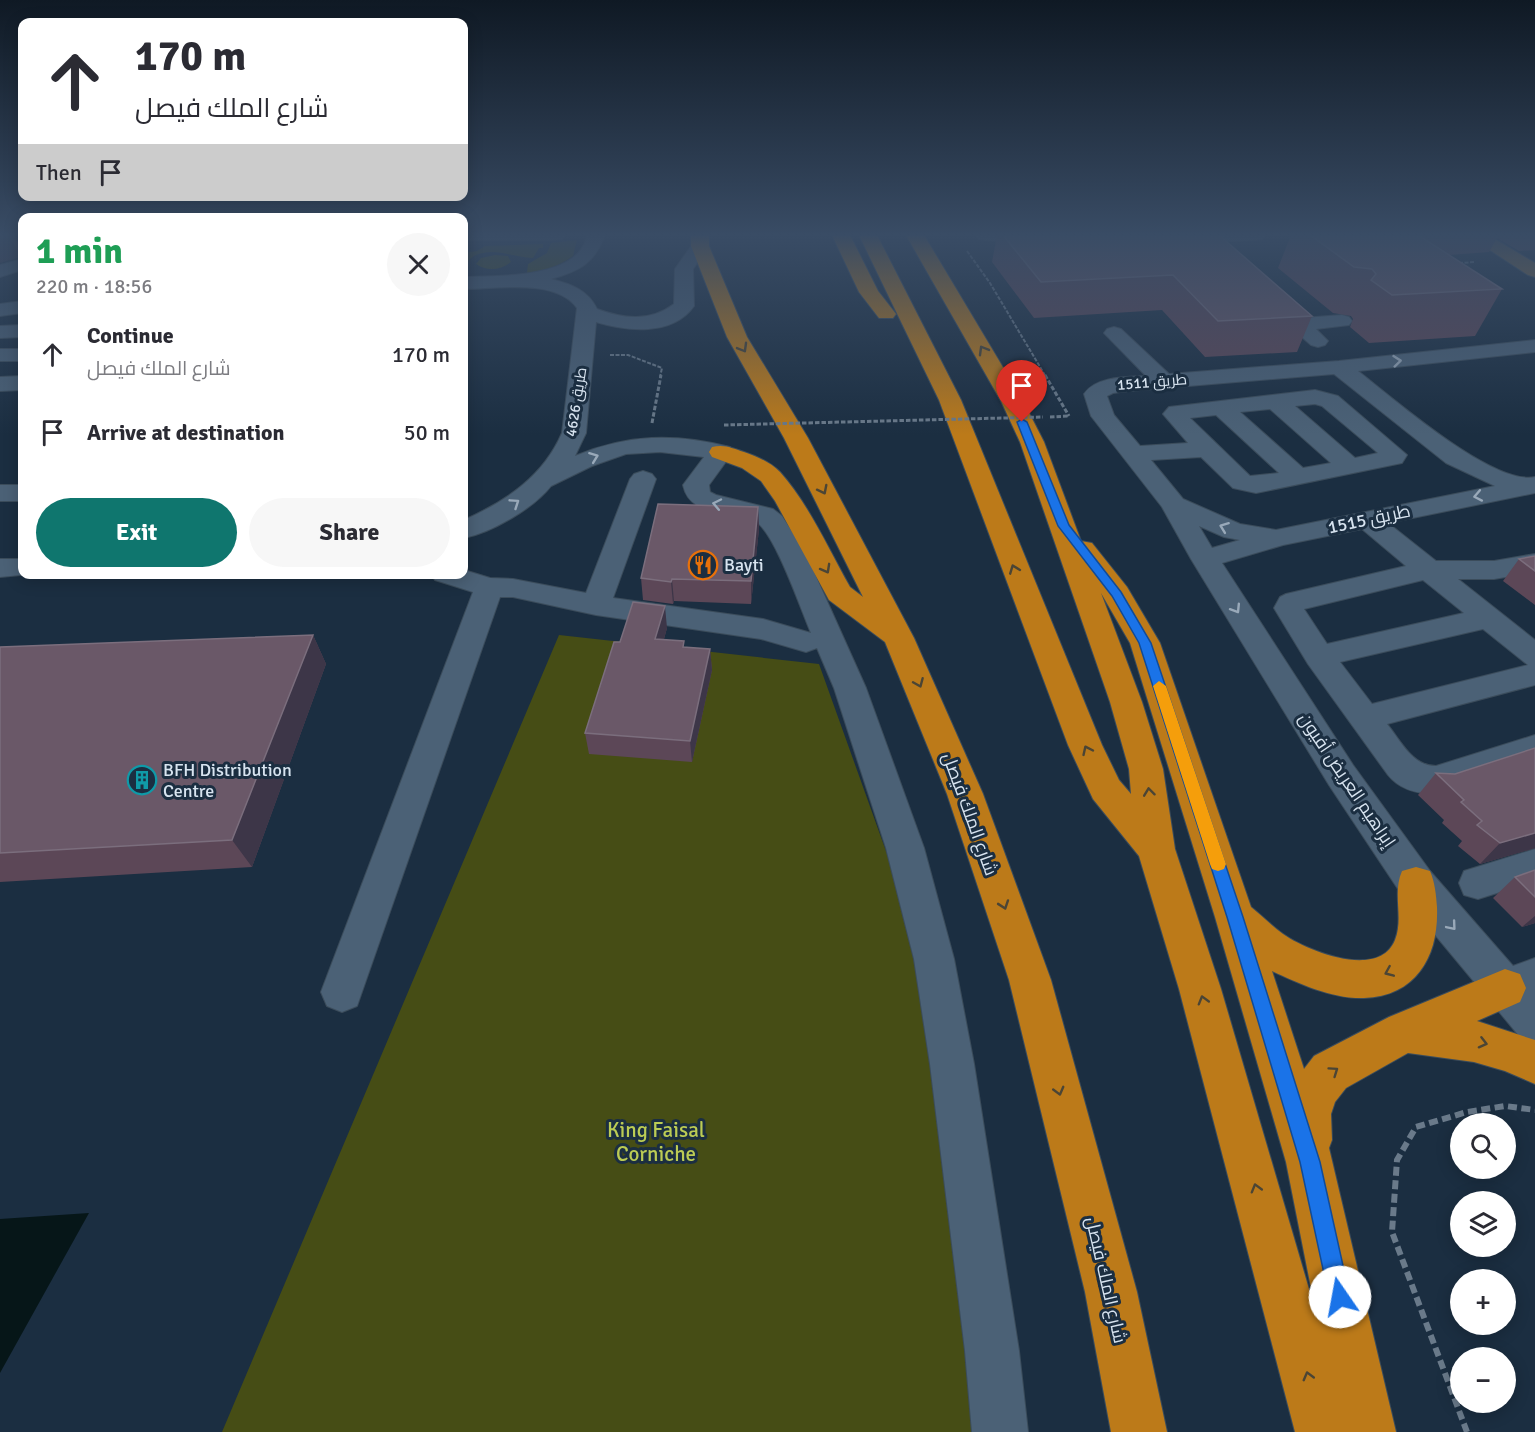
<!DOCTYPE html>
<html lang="en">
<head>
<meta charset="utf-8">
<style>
  :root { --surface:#fff; --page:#f7f7f7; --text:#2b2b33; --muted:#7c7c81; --accent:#0f766e }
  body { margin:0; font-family:Signika,Cairo,sans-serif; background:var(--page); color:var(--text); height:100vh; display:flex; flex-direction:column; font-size:22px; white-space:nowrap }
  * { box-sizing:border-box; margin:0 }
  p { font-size:20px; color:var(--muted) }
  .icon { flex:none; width:33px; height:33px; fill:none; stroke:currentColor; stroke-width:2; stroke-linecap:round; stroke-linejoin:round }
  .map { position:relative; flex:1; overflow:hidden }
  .details { position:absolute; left:18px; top:213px; width:450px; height:366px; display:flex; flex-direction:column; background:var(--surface); border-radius:12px; box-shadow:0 3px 15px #0003 }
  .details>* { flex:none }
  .top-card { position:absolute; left:18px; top:18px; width:450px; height:183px; border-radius:12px; box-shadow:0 3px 15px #0003; background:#fff; color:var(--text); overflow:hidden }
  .tools { position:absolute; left:1450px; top:1113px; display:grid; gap:12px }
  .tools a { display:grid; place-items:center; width:66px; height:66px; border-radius:50%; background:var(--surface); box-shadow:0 3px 15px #0003; font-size:30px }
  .pin { position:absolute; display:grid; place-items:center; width:51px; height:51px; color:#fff; margin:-62px -26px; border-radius:50% 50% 50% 0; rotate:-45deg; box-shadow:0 0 6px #0007 }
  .pin .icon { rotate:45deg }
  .me { position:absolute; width:66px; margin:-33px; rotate:348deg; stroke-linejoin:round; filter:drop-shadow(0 0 4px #0008) }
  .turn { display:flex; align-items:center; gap:21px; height:126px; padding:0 18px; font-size:27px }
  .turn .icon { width:78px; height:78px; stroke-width:2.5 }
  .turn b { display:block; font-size:42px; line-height:51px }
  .then { display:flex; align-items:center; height:57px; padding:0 18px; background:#0003; gap:12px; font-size:22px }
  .round { display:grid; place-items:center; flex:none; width:63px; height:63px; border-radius:32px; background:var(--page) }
  .summary { display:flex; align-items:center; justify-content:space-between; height:102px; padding:0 18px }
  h1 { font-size:36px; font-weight:700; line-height:45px; color:#1e9e55 }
  .action { display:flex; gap:12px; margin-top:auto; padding:12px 18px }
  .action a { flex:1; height:69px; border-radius:36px; background:var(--accent); color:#fff; font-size:24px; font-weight:700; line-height:69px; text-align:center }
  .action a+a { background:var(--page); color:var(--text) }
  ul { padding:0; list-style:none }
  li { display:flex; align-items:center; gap:18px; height:78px; padding:0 18px }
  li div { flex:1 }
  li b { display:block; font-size:22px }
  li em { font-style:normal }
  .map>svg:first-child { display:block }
  .green { fill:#464d15 }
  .water { fill:#061618 }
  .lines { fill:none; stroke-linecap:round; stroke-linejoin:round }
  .minor-casing { stroke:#3b4c5b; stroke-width:2 }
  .major-casing { stroke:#3b4c5b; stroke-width:2 }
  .highway-casing { stroke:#3b4c5b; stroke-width:2 }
  .path-far2 { stroke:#6a7a8a; stroke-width:2; stroke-dasharray:4 1.5; stroke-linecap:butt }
  .path-far1 { stroke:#6a7a8a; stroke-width:3; stroke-dasharray:4.5 2; stroke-linecap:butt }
  .path { stroke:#6a7a8a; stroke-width:6; stroke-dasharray:9 4.5; stroke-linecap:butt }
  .minor { fill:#4b6176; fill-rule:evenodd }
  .major { fill:#8f703e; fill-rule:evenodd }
  .highway { fill:#bc7a19; fill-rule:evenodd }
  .path-bridge { stroke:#6a7a8a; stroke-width:3; stroke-dasharray:4.5 2; stroke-linecap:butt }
  .wall { fill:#5c4757 }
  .shaded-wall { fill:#3d3648 }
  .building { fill:#6a5868; stroke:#7b6e7d; stroke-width:1.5 }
  .oneway { stroke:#4b4535 }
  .oneway2 { stroke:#99a9b9 }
  .route { fill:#1a73e8; stroke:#114b97; stroke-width:1.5 }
  .slow { fill:#f59e0b }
  .labels { text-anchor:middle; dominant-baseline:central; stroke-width:6; stroke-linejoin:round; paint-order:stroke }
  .far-street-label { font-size:15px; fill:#d8e4f0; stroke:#1b2e41 }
  .street-label { font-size:18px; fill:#d8e4f0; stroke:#1b2e41 }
  .poi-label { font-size:18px; fill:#d8e4f0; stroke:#1b2e41; text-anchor:start }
  .near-park-label { font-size:21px; fill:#bccc54; stroke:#1b2e41 }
</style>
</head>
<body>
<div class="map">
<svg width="1535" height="1432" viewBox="0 0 1535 1432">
  <rect width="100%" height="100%" fill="#1b2e41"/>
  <path class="green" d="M577,240L573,256C559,266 545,271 527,273L528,264L547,253L551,243Z
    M543,244V248H539L533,258C513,258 495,246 474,256C470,258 467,263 464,265V253L477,251L485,246Z
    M495,255L508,256L511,262C501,270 487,272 476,264L481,258Z
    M559,635L819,664L911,921L984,1432H222Z"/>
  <path class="water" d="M89,1213L0,1373V1219Z"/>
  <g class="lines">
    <g class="minor-casing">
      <path id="minor" d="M464,235H565L562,239L556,240H464Z
        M587,235H605C594,264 579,271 551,279C571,284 588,290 597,309C624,319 650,322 674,304L675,269L694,242H706L709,246L693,269L694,306C672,337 626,331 596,322L586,433L575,456C627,434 675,433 730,447L733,452L709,485L710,492L716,495L773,509L782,516L805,552L866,688L924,848L954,959L974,1064L1019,1351L1028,1432H972L965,1351L930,1064L914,959L886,848L834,688L817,648L806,652L761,639L596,615L513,597H500L357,1006L342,1012L327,1006L321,992L473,592L435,580L431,574H464V570L490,578L513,579L586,593L630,479L634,474L643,471L652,474L656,479L613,598L763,619L811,633C801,610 775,533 756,522C732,508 690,519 683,485L704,457L660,452L626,454L592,466L551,486C534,508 491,533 464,538V520C506,501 543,477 562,433L577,308C556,278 495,289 464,289V277C495,276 563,278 582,248C585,244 586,239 587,235Z
        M976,235H1013L1010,239C1000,241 989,241 979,239Z
        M1194,235H1265L1262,239L1256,240L1201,242L1195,241L1192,237Z
        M22,259V270L0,277V265Z
        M1272,295L1279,297L1303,318L1342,315L1349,317L1352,321L1349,325L1316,329L1328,341L1325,345L1318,347L1311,345L1265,305L1262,301L1265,297Z
        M22,301V313L0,316V304Z
        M22,325V337L0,338V326Z
        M1114,327L1121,329L1169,374L1339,361L1535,340V352L1358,371C1393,398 1493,486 1535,477V493L1388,523L1436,561H1494L1535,554V572L1494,579H1458L1535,640V685L1387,724C1401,741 1412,766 1436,766L1535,735V761L1436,794C1418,794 1400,790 1388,775L1308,664L1274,608L1280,597L1286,594L1406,566L1362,529L1283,545L1222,563L1353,765L1430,871L1513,966L1535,958V1043L1520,1037L1402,895L1329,785L1191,559L1162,507L1091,416L1084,394C1096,376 1127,377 1146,376L1104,333L1107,329ZM1334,374L1446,463L1495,486L1276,530L1240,524L1183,499L1151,460L1201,457L1233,488L1256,493L1402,463L1407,455L1338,396L1315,390L1169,407L1163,414L1188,443L1140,446L1114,415L1107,396L1113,393L1128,391ZM1315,404L1322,406L1378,453L1355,458L1295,406ZM1270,409L1331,463L1303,468L1240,412ZM1216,415L1279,473L1250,476L1190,418ZM1199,526L1224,537L1240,540L1212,548ZM1423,580L1464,613L1327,644L1304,609ZM1483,629L1528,665L1372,704L1340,662Z
        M0,349H22V361H0Z
        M22,376V390L0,391V377Z
        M0,485H22V501H0Z
        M0,559H22V574H31L0,577Z
        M1535,849V881L1478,899L1464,895L1459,883L1464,871Z"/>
    </g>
    <g class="major-casing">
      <path id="major" d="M1467,235H1488L1535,263V277L1528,275Z"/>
    </g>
    <g class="highway-casing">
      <path id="highway" d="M691,235H709V246L747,337L808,438L914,638L983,794L1051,980L1137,1292L1167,1432H1111L1085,1292L1009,980L947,794L885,642L829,600L775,501L761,481L742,468L712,457L709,452L712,447C724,444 732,448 744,452C756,456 770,462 780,472C808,503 829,550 850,587L863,597L784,438L727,337L691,246Z
        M832,235H850L878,291L896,314L893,318H879L859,292Z
        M859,235H877L961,400L1102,745L1119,780L1131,794L1129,769L1110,702L1020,442L1001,401L906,235H924L1023,401L1044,442L1081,541L1092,543L1127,587L1160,643L1251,907C1262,916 1272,926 1283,934C1307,951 1379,980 1395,940C1404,918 1392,893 1402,871L1416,867L1430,871C1435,883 1436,894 1437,907C1439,955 1417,996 1364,998C1332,999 1300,984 1272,971L1304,1069L1314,1056L1389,1017L1505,969L1520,974L1526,988L1520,1002L1477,1021L1535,1040V1084L1505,1071L1474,1062L1408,1053L1346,1088L1335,1102L1331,1114L1332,1140L1329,1148L1396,1432H1295L1179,989L1139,856L1093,799L1068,745L939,400ZM1101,593L1130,643L1215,917L1286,1162L1316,1313L1221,989L1175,849L1163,769L1142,702Z"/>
    </g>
    <path class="path-far2" d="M967,251L990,283L1046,377
      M1459,263L1475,262
      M610,355H628L662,368L660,377"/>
    <path class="path-far1" d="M1045,375L1069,416
      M1050,417L1069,416
      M652,423L661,375"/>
    <path class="path" d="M1467,1432L1392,1232L1397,1160L1416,1127L1467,1112L1505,1106L1535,1110"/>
    <use href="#minor" class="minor"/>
    <use href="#major" class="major"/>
    <use href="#highway" class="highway"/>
    <path class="path-bridge" d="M724,425L1043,417"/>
  </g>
  <path class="wall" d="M0,235H14L22,250V257Z
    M997,235H1219L1312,316L1297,352L1205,357L1162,310L1034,318L992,262Z
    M1291,235H1535V250L1519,251L1497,238L1489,252L1449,255L1502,289L1475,336L1369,343L1350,327L1353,319L1351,316L1333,313L1278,268Z
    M758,507L759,529L751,604L674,601L673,604L643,600L641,578Z
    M1535,556V605L1503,581L1519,559Z
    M667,628L664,639L685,647L710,649L712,670L692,762L589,754L585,733L620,642Z
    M313,635L326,664L252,867L0,882V647Z
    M1436,773L1535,848L1480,864L1458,846L1462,841L1442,823L1444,820L1418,795Z
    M1535,870V923L1522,927L1493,898L1515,877Z"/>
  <path class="shaded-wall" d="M0,235H9L21,257L0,263Z
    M758,507L759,529L751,604V581Z
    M672,579L674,601L673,604L671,582Z
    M665,606L667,628L658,660L655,639Z
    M313,635L326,664L252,867L232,840Z
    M710,649L712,670L692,762L690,741Z
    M1535,833V848L1480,864L1500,843Z
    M1535,916V923L1522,927Z"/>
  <path class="building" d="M1003,235H1219L1312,316L1218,321L1173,275L1041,282Z
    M1310,235H1418L1502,289L1392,295L1371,280L1376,274L1372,269L1354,267Z
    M658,504L758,507L751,581L672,579L671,582L641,578Z
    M1535,556V571L1519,559Z
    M633,602L665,606L655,639L684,641L683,647L710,649L690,741L585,733L614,642H620Z
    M313,635L232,840L0,853V647Z
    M1535,748V833L1500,843L1477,825L1482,821L1461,802L1464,800L1436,773L1455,774Z
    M1535,870V897L1515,877Z"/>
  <defs><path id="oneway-chevron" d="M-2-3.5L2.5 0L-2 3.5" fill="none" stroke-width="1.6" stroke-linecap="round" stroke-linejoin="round" transform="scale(1.5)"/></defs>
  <g class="oneway">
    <use href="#oneway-chevron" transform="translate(743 348) rotate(60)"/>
    <use href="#oneway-chevron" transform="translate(983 350) rotate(-120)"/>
    <use href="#oneway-chevron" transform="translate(823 490) rotate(63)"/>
    <use href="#oneway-chevron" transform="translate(826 569) rotate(61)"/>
    <use href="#oneway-chevron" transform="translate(1014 569) rotate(-111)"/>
    <use href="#oneway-chevron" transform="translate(919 683) rotate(67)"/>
    <use href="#oneway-chevron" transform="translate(1087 750) rotate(-115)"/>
    <use href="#oneway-chevron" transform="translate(1149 792) rotate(-97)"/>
    <use href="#oneway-chevron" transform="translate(1004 905) rotate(71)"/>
    <use href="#oneway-chevron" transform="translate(1389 972) rotate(157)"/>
    <use href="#oneway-chevron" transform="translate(1203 1000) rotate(-106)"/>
    <use href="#oneway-chevron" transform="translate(1483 1043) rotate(14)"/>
    <use href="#oneway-chevron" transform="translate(1334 1071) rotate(-35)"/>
    <use href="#oneway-chevron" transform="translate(1059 1091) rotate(75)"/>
    <use href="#oneway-chevron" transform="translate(1256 1188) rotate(-106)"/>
    <use href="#oneway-chevron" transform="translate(1308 1376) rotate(-105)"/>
  </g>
  <g class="oneway2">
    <use href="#oneway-chevron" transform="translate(1397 361) rotate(-6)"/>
    <use href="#oneway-chevron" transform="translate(594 457) rotate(-21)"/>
    <use href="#oneway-chevron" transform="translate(1478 496) rotate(169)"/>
    <use href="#oneway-chevron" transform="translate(515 503) rotate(-34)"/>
    <use href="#oneway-chevron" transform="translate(717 504) rotate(-168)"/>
    <use href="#oneway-chevron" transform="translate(1224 527) rotate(-159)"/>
    <use href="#oneway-chevron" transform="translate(1236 609) rotate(58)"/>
    <use href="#oneway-chevron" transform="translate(1452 926) rotate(50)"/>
  </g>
  <linearGradient id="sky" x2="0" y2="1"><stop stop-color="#0f1924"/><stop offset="0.54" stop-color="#394c65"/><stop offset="1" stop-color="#394c65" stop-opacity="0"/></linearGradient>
  <rect width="1535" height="435" fill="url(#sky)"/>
  <path class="route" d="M1022,419L1027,422L1069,525L1121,592L1151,643L1243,917L1320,1162L1350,1297L1347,1304L1340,1308L1332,1304L1329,1297L1300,1162L1227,917L1139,643L1112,596L1058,526L1017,422Z"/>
  <path class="slow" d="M1159,681L1166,686L1226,864L1224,869L1218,871L1212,869L1210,864L1153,686Z"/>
  <defs>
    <g id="restaurant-ring" transform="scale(1.5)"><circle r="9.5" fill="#1b2e41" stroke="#e8710a" stroke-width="1.5"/><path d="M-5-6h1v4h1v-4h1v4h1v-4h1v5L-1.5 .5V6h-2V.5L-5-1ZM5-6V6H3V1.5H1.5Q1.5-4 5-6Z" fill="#e8710a"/></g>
    <g id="building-ring" transform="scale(1.5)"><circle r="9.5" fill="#1b2e41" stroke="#0f9aa8" stroke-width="1.5"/><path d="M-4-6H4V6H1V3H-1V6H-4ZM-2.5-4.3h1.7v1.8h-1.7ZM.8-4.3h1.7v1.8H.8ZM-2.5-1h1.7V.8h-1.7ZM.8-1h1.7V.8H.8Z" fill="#0f9aa8"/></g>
  </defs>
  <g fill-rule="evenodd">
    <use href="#restaurant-ring" x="703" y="565"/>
    <use href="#building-ring" x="142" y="780"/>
  </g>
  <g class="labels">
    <g class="far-street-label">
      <text transform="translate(1152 382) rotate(-5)">طريق 1511</text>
      <text transform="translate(576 402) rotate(-81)">طريق 4626</text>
    </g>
    <g class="street-label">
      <text transform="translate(1369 519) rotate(-12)">طريق 1515</text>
      <text transform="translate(1347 780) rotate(56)">إبراهيم العريض أفيون</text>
      <text transform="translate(970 814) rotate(70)">شارع الملك فيصل</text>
      <text transform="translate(1106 1280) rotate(77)">شارع الملك فيصل</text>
    </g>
    <g class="poi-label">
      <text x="724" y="565">Bayti</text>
      <text x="163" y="770">BFH Distribution<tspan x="163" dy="21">Centre</tspan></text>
    </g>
    <g class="near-park-label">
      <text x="656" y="1130">King Faisal<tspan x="656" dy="24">Corniche</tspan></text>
    </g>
  </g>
</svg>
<div class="tools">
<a><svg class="icon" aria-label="search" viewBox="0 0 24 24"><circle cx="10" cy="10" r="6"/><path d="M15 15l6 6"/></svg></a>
<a><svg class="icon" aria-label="layers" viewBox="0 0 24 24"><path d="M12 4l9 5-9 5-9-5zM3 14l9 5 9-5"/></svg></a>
<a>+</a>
<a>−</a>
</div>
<div class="pin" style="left:1022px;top:422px;background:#d93025"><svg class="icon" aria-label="arrive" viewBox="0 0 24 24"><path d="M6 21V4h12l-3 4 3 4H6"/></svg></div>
<svg class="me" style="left:1340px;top:1297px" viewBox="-20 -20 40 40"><circle r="19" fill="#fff"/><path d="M0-13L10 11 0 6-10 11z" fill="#1a73e8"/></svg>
<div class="top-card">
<div class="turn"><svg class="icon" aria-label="ahead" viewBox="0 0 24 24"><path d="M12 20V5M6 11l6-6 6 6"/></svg><div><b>170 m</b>شارع الملك فيصل</div></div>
<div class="then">Then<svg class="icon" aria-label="arrive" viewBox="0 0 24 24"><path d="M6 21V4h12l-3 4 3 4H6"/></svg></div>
</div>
<section class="details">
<div class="summary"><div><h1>1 min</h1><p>220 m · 18:56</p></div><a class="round"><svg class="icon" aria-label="close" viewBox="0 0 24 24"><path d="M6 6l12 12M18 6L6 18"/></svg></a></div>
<ul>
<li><svg class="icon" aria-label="ahead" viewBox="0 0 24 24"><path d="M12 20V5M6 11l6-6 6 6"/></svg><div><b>Continue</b><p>شارع الملك فيصل</p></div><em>170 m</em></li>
<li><svg class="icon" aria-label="arrive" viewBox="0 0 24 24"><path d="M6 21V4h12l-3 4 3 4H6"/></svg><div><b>Arrive at destination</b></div><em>50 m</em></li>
</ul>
<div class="action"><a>Exit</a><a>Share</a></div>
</section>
</div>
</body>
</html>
